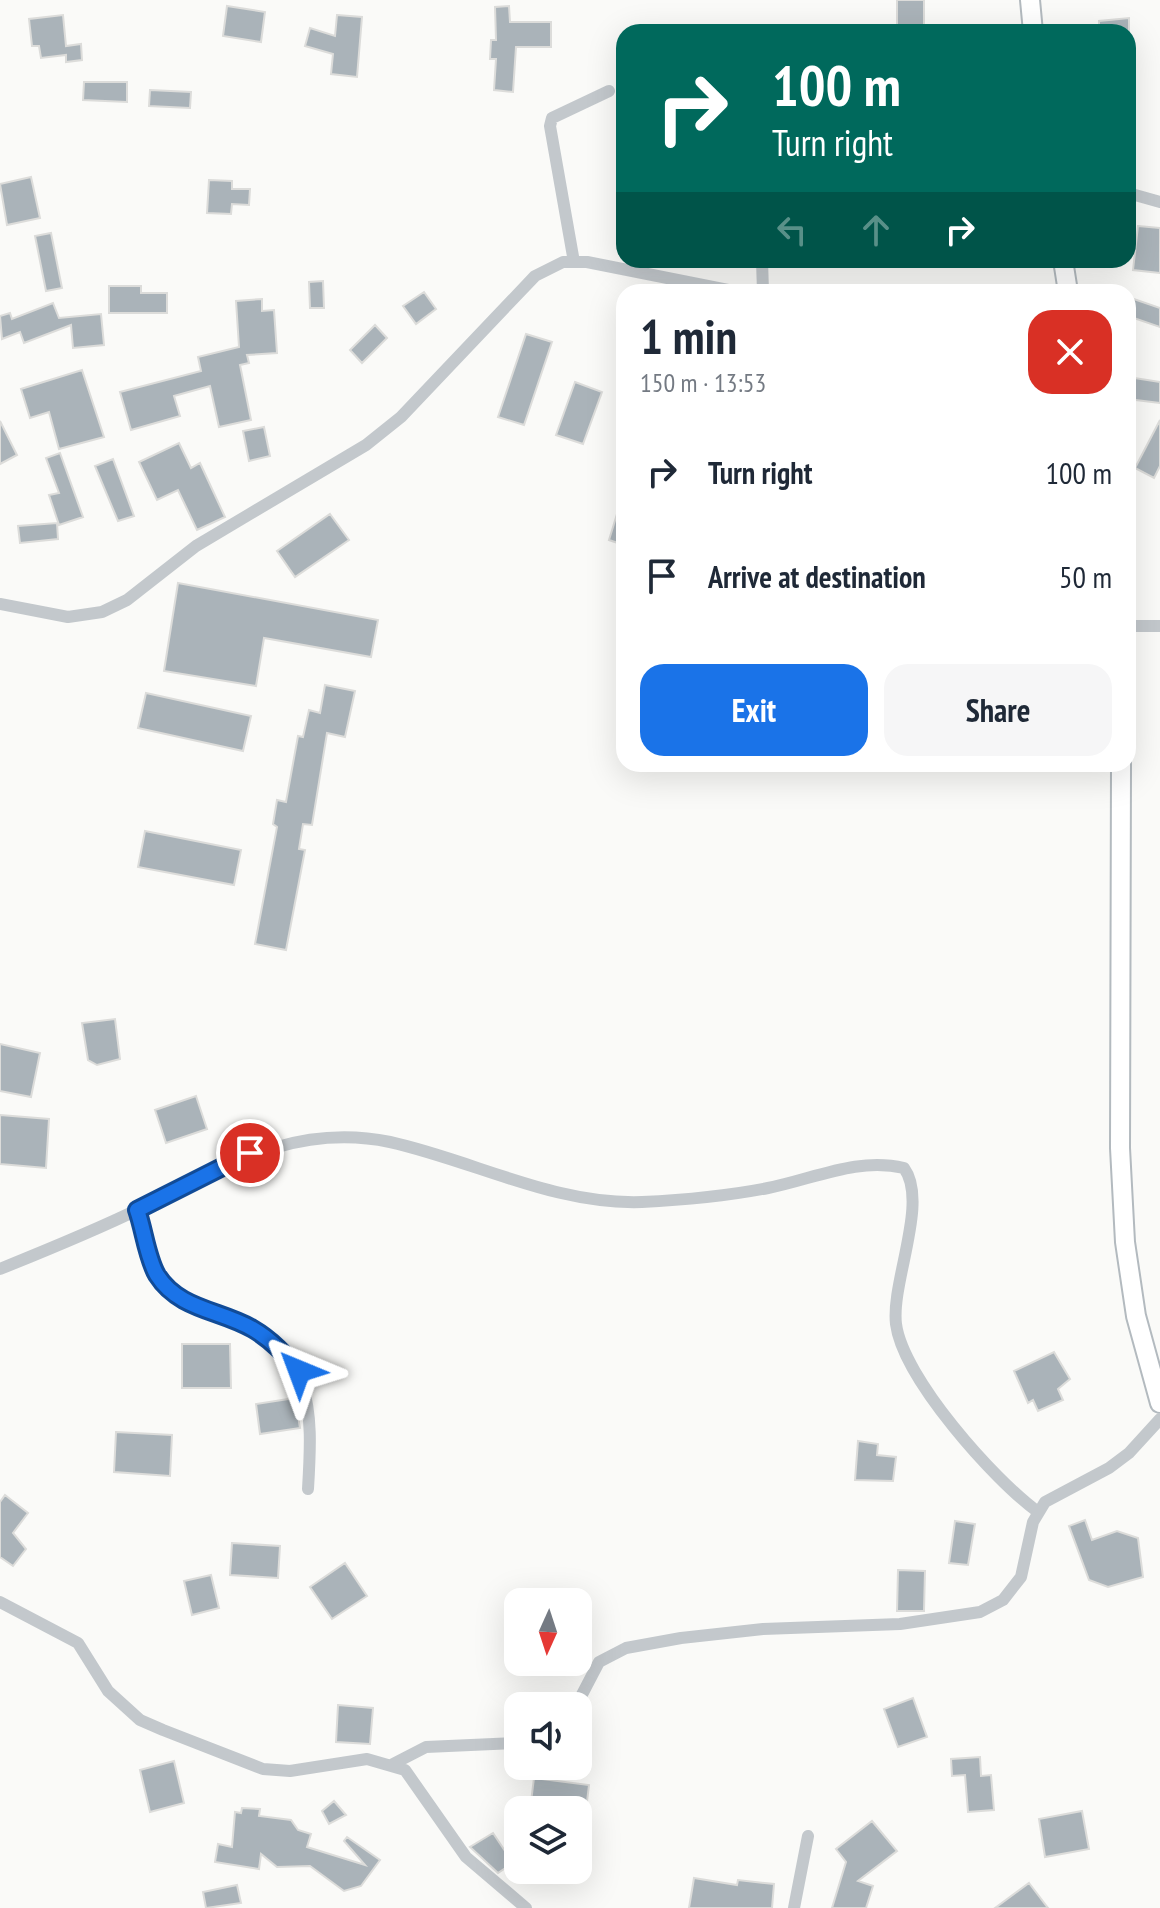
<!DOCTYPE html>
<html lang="en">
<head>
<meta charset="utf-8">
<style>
  :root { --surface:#fff; --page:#f6f6f7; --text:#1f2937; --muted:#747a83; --accent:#1a73e8 }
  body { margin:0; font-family:"PT Sans Narrow",sans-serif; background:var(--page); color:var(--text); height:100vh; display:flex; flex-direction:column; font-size:30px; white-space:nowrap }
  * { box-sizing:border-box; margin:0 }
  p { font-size:26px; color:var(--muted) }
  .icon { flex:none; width:44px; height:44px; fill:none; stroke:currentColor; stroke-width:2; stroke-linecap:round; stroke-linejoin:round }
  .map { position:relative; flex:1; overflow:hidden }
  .drawer { position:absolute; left:616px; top:284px; width:520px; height:488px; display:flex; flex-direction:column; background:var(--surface); border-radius:24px; box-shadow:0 8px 32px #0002 }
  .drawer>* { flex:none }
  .guide { position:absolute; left:616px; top:24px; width:520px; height:244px; border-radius:24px; box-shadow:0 8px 32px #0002; background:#00695c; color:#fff; overflow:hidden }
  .needle { width:52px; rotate:183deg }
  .tools { position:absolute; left:504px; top:1588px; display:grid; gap:16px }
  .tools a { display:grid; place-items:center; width:88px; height:88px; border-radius:16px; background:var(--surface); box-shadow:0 8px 32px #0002; font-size:40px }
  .pin { position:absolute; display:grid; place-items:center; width:68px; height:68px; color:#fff; margin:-34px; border:4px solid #fff; border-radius:50%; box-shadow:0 2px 8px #0007 }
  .me { position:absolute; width:88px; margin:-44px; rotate:316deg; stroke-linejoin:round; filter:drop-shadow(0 0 6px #0008) }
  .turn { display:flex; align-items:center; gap:28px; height:168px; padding:0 24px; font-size:36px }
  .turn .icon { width:104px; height:104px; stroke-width:2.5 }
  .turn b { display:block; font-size:56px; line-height:68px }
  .lanes { display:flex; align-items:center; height:76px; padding:0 24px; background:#0003; justify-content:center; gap:40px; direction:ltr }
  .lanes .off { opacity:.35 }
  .round { display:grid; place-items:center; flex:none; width:84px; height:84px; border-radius:24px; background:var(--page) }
  .head { display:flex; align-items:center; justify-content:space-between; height:136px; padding:0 24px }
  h1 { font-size:48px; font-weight:700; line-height:60px }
  .primary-button { display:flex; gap:16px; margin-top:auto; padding:16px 24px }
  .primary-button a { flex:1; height:92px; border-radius:24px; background:var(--accent); color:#fff; font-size:32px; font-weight:700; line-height:92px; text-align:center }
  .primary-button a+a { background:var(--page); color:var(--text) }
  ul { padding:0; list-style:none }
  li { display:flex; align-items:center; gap:24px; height:104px; padding:0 24px }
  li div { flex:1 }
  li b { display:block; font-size:30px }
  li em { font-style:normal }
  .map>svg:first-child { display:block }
  .building { fill:#aab3b9; stroke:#dcdcda; stroke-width:2 }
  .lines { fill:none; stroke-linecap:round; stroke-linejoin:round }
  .secondary-casing { stroke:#b3babf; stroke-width:22 }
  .street { stroke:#c3c8cc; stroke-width:12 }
  .secondary { stroke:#fff; stroke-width:18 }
  .route-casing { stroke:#114b97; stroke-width:20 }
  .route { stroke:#1a73e8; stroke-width:14 }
</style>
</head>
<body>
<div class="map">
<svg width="1160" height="1908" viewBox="0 0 1160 1908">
  <rect width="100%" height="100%" fill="#fafaf8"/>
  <path class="building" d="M897,0H924V25H897Z
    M227,6L265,12L261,42L223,36Z
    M509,6L510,22H551V47H516L513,92L494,90L496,59H490L491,40H496L495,7Z
    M63,15L66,46L81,44L82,60L66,62V55L41,58L39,46H32L29,19Z
    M337,15L362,17L357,77L331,74L333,54L305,46L310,28L335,36Z
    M1129,18V32H1099V21Z
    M84,82H127V102L83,100Z
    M150,90L191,92L190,108L149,106Z
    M31,177L40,218L7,225L0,184Z
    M209,180L232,181V189H250L249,205L232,204L231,214L207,213Z
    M1138,226L1160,228V273L1133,270Z
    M51,233L62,288L46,291L35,236Z
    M323,281L324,308H310L309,282Z
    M109,286H141V293H167V313H109Z
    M424,292L436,309L416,324L403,306Z
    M1128,297L1160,308V327L1128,316Z
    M262,299V311L274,310L277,353L247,355L249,363L240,365L251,420L219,427L210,386L174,396L180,416L131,430L120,392L201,371L198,357L239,347L236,301Z
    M53,303L59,318L101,314L104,345L73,348L71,325L24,343L20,332L2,339L0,316L10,313L12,319Z
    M375,325L387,338L362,363L350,350Z
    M526,334L552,342L524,425L498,417Z
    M82,370L104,437L59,449L49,412L30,418L21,389Z
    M1128,377L1160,382V403L1128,399Z
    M575,382L602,392L583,444L556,435Z
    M1160,420V466L1154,478L1135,468Z
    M0,421L17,455L0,464Z
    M264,427L270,456L249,461L243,431Z
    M179,443L191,468L200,463L225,517L197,530L178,490L157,500L139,462Z
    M60,453L83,517L59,525L49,495L59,493L46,458Z
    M113,459L134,516L118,521L95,466Z
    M621,501H624V545L609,540Z
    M330,514L349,540L295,577L277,551Z
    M57,523L58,539L20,543L18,526Z
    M178,583L378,620L371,657L264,638L256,686L164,671Z
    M325,685L355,691L345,737L327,733L312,825L303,824L299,849L305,850L286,950L255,944L277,827L273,824L277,800L286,802L298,736L303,737L309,710L320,713Z
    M146,693L251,716L243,751L138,728Z
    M145,831L241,850L234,885L138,867Z
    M115,1019L120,1059L97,1065L88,1060L82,1023Z
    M0,1044L40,1053L31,1097L0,1091Z
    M196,1096L207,1129L166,1143L155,1110Z
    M0,1115L49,1119L46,1168L0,1164Z
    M182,1344H230L231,1388H182Z
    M1054,1352L1070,1379L1058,1389L1063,1400L1038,1411L1033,1400L1028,1403L1014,1371Z
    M295,1398L300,1428L260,1434L256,1404Z
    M116,1432L172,1435L170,1476L114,1472Z
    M858,1441L878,1444L877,1455L896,1457L893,1481L855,1480Z
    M5,1495L28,1513L13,1533L26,1549L13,1566L0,1557V1502Z
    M1085,1520L1092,1540L1117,1531L1138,1538L1143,1577L1108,1587L1089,1580L1069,1526Z
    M955,1521L975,1524L968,1565L949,1563Z
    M232,1543L280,1546L278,1578L230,1575Z
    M345,1563L367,1596L332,1619L310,1587Z
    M898,1570L925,1571L924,1611H897Z
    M211,1575L219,1608L192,1615L184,1581Z
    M913,1698L927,1737L898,1747L884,1709Z
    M338,1705L373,1708L370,1744L336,1742Z
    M980,1757L981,1776L991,1775L994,1810L968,1812L965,1775L952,1776L951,1759Z
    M174,1761L184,1803L150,1812L140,1770Z
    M534,1778L589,1785L586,1810H530Z
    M334,1801L346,1815L329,1824L322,1811Z
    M242,1808L260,1809L259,1816L291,1820L298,1830L311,1834L307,1847L365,1865L344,1841L347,1837L380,1860L361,1886L344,1891L310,1866L277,1867L261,1854L259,1869L215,1862L218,1844L232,1847L235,1812L241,1813Z
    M1082,1811L1089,1849L1045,1857L1039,1819Z
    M872,1821L897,1851L858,1881L873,1886L866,1908H832L846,1862L836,1849Z
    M493,1833L513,1863L498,1873L470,1847Z
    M694,1878L737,1885L738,1880L774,1884L772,1908H689Z
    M1029,1883L1048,1908H995Z
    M237,1885L241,1903L206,1908L203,1892Z"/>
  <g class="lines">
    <g class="secondary-casing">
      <path id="secondary" d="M1030,0L1033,32
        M1063,260L1068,292
        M1121,764L1120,1148L1125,1242L1136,1316L1160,1403"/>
    </g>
    <path class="street" d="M1128,193L1160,202
      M762,260L763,292
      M574,262L550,126L552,118L609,91
      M0,604L68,617L102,612L127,600L196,546L366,445L401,417L535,276L563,262H587L738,292
      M1128,626H1160
      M137,1210C146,1236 150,1268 168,1289C182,1306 208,1311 228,1319C314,1353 313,1406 308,1489
      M0,1269C47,1250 94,1231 139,1209C223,1168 293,1122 390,1142C475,1161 554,1205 642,1202C684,1200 727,1196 768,1188C814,1179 857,1157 904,1168C929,1202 891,1282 896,1324C903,1378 994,1480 1038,1512
      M0,1602L78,1643L108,1691L140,1720L163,1730L263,1769L290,1771L367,1759L405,1770L466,1857L526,1908
      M576,1706L599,1662L626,1648L681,1638L763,1629L900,1624L980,1612L1003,1600L1021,1577L1033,1522L1045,1502L1109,1468L1129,1453L1160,1419
      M393,1764L426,1747L518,1743
      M794,1908L808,1836"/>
    <use href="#secondary" class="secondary"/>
  </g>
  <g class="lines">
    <g class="route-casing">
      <path id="route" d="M250,1153L137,1210C144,1230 147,1258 157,1275C179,1310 221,1310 253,1329C272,1340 285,1355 299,1371"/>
    </g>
    <use href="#route" class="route"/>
  </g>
</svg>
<div class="tools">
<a><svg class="needle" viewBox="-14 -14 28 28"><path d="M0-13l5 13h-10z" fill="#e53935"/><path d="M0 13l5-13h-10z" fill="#747a83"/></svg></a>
<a><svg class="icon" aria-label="sound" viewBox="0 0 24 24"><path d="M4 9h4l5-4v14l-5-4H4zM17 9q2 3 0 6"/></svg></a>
<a><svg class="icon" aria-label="layers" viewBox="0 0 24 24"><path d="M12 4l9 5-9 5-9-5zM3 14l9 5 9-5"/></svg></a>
</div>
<div class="pin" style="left:250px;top:1153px;background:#d93025"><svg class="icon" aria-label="arrive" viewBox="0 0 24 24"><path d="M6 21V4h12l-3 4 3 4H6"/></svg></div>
<svg class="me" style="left:299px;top:1371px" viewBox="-20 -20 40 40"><path d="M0-17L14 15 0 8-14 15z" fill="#1a73e8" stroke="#fff" stroke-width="4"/></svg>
<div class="guide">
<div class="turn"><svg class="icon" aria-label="right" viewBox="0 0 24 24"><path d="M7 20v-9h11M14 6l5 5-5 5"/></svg><div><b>100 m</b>Turn right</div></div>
<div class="lanes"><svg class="icon off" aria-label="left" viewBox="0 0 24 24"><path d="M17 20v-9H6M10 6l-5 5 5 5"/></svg><svg class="icon off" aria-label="ahead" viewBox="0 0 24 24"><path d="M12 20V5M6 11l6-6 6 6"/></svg><svg class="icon" aria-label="right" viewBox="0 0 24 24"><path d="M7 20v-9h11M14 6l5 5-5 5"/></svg></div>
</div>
<section class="drawer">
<div class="head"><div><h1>1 min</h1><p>150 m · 13:53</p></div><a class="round" style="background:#d93025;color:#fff"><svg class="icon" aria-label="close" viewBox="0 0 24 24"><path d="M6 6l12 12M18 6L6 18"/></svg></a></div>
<ul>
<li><svg class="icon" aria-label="right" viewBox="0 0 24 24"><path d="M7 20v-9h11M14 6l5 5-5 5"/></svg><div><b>Turn right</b></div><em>100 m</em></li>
<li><svg class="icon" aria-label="arrive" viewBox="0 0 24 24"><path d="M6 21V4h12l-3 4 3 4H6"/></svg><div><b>Arrive at destination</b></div><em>50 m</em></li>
</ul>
<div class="primary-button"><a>Exit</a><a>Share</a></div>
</section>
</div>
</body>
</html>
